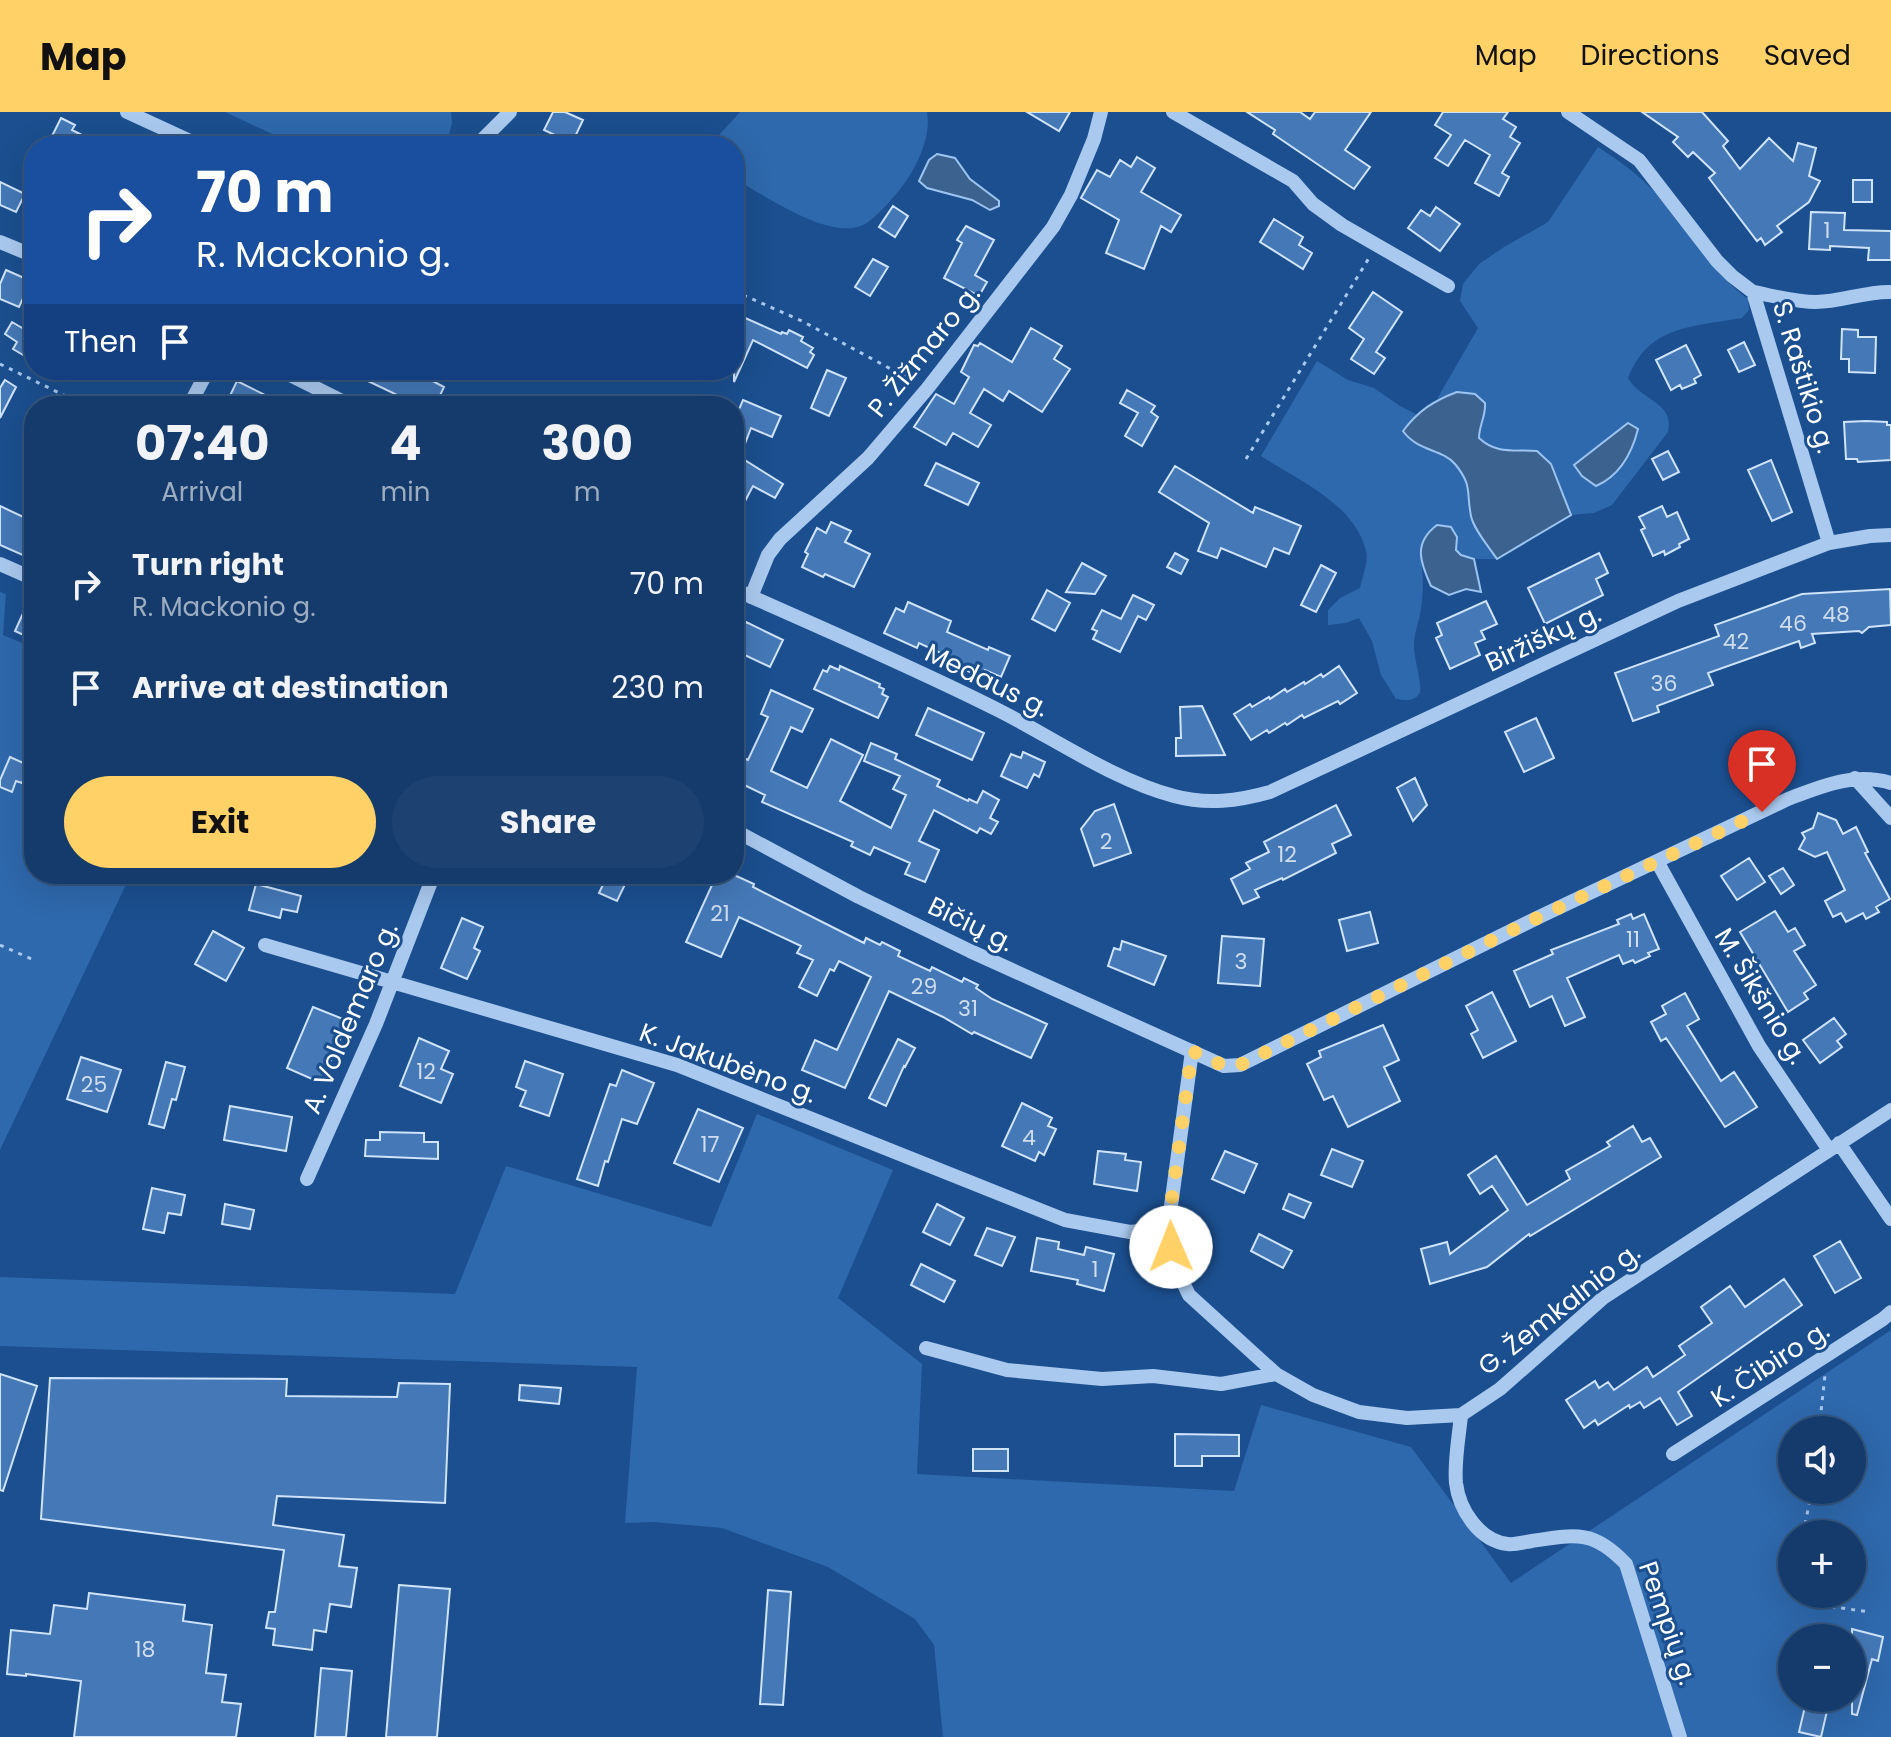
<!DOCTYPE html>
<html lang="en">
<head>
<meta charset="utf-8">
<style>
  :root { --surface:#143b6b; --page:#1d4271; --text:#f1f3f6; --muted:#9dadc1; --line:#33557e; --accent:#ffd166 }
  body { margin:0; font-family:Poppins,sans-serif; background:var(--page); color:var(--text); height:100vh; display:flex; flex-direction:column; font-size:30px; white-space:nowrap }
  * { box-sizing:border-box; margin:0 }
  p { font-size:26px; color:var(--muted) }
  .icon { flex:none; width:44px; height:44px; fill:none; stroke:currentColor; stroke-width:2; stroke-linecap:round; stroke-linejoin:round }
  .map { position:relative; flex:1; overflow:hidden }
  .sheet { position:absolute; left:24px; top:284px; width:720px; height:488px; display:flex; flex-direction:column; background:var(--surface); border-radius:32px; box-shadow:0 8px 32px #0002,0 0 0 2px var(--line) }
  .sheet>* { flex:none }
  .banner { position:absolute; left:24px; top:24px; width:720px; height:244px; border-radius:32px; box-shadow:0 8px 32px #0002,0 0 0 2px var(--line); background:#1a4fa0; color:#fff; overflow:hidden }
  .buttons { position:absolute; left:1778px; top:1304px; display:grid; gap:16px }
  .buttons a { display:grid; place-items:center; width:88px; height:88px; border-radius:50%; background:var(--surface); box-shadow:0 8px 32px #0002,0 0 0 2px var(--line); font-size:40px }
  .pin { position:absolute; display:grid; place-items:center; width:68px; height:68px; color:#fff; margin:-82px -34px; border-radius:50% 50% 50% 0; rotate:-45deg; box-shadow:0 0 8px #0007 }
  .pin .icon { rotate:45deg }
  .me { position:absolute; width:88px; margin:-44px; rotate:359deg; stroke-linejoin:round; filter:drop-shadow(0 0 6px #0008) }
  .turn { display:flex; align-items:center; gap:28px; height:168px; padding:0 40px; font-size:36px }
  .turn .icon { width:104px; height:104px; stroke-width:2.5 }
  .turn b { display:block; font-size:56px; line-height:68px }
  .then { display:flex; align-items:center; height:76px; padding:0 40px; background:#0003; gap:16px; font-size:30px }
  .eta { display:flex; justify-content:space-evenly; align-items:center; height:136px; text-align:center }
  .eta b { font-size:48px; font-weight:700; line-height:56px }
  .cta { display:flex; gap:16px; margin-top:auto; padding:16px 40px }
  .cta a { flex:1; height:92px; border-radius:48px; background:var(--accent); color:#111; font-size:32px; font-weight:700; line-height:92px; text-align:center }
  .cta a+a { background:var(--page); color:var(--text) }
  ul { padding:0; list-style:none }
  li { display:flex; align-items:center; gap:24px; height:104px; padding:0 40px }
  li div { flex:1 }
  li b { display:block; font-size:30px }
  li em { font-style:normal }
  header { display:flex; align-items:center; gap:48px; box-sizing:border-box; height:112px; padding:0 40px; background:var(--accent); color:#111 }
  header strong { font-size:38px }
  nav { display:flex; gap:44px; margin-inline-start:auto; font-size:28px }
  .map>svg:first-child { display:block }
  .green { fill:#2e69ad; fill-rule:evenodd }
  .water { fill:#3c6290; stroke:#9cc4f0; stroke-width:2 }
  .building { fill:#4478b7; stroke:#cfe3fa; stroke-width:2 }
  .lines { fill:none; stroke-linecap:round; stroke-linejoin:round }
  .path { stroke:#a9c9ee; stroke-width:3; stroke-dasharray:4 6; stroke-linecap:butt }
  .minor { stroke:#a9c9ee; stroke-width:14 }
  .route { stroke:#ffd166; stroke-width:14; stroke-dasharray:0 25.2 }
  .labels { text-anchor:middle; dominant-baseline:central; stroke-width:6; stroke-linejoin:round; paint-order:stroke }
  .number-label { font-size:22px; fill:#d0dded }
  .street-label { font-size:26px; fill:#fff; stroke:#1b4f8f }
</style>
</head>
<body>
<header>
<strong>Map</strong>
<nav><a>Map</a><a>Directions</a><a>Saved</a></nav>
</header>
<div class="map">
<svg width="1891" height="1625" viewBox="0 0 1891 1625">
  <rect width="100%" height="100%" fill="#1b4f8f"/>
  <path class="green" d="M225,0H451L452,11L446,34H298Z
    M740,0H927C931,23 919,50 906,69C898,81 876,107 863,113C829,129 765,83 734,67V34H714L720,22Z
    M1598,35C1619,49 1640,63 1657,83C1687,118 1710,159 1748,187L1749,198L1742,206C1692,215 1649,213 1628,266C1641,289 1675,290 1668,320L1612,393L1594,401L1571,403L1551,352C1542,348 1531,339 1521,338C1501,335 1498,344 1479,327C1479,314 1486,304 1485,291C1470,277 1456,280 1437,287L1478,216L1460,189L1463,172L1479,152L1504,135L1548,110Z
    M1317,249L1348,268L1374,276L1400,294L1416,302L1403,319C1417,339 1442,336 1455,352C1473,373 1466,380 1471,404C1474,418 1489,435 1497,447C1482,447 1467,449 1456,438L1457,425L1420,439C1423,458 1424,477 1421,496C1420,508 1414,520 1414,533C1413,544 1424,576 1419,582C1414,590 1404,588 1396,587L1381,563L1372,529L1359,506L1346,511L1328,513V498L1340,486L1360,476C1362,465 1369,449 1366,439C1355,392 1298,368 1261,344Z
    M0,480L6,482L3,523L34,536V762H131L0,1038Z
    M757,1002L893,1058L838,1186L922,1252L917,1362L1234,1379L1261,1293L1411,1335L1511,1471L1891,1218V1625H943L934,1533L915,1507L828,1455L722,1416L654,1410L625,1411L637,1255L0,1234V1165L455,1182L506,1054L711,1115ZM1792,1318H1852V1378H1792ZM1792,1422H1852V1482H1792ZM1792,1526H1852V1586H1792Z"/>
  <path class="water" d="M937,42L955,46L970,67L999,89V94L990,98L972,88L927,76L919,69L929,48Z
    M1457,280L1475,282L1485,291C1486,304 1479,313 1479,326C1497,343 1515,337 1537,339L1551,352L1571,403L1497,447C1489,435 1474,418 1471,404C1466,380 1473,374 1455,352C1442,337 1417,339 1403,319C1418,299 1433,289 1457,280Z
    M1628,311L1638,317C1632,341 1619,364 1596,374L1582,364L1574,353Z
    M1437,413L1451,415L1457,425L1456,438L1461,443L1474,447L1481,480L1466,477L1449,483L1431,474C1420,450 1413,431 1437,413Z"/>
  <path class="building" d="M553,0H565L583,8L572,31L544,18Z
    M1027,0H1070L1059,19Z
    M1247,0H1300L1310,7L1315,0H1371L1345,38L1370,55L1354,77L1273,22L1275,18Z
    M1443,0H1508L1503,7L1516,15L1510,25L1520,31L1502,61L1509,65L1499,84L1475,71L1490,43L1465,28L1448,54L1435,46L1451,23L1435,13Z
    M1642,0H1702L1728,29L1723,34L1740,57L1769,26L1793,49L1798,31L1816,36L1809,64L1820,69L1809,90L1777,114L1782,120L1765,133L1761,126L1757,129L1709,66L1715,61L1693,40L1688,45L1673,30L1678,25Z
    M61,6L75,13L72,18L82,23L77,34H67L51,26Z
    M1137,45L1155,56L1141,80L1181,103L1171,120L1161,114L1144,157L1106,141L1119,108L1081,86L1097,58L1110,65L1120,48L1131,55Z
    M1853,68H1872V90H1853Z
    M0,70L25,82L16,100L0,93Z
    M893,94L908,104L895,125L879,115Z
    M1436,95L1460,112L1440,139L1408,116L1421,98L1430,104Z
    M1811,100L1845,101L1844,118L1891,119V148H1868L1869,136L1830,134V138L1809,137Z
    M1274,107L1303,125L1299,133L1312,141L1303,157L1260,130Z
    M966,114L994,128L975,163L987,170L979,184L944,166L962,131L957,128Z
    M873,147L888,155L870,184L855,175Z
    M6,158L31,169L19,195L0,187V172Z
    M1373,180L1402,200L1376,240L1385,246L1374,262L1351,247L1364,227L1349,216Z
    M734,201L781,222L782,220L787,222L789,218L803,225L801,229L813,236L810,240L814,243L807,256L753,228L734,270Z
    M12,210L34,223V236L28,246L13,237L17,230L5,222Z
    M1031,216L1062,234L1054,247L1070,257L1042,300L1012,281L1009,279L1003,289L984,277L970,301L991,313L978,335L953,321L946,333L914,315L936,282L954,292L969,265L961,260L974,233L978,234L980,231L1012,250Z
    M1842,217L1858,218V225H1876L1875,261L1849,260V247H1841Z
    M1744,230L1755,253L1739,260L1728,238Z
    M1686,233L1701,263L1694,267L1696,271L1682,277L1680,273L1671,278L1656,248Z
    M345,258H412L444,275L435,294H420Z
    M827,258L846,266L829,304L811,296Z
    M5,268L16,275L0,306V276Z
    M237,269L287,294H225Z
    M1127,278L1155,294L1151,300L1158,305L1142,334L1125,324L1138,301L1120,291Z
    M743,288L781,304L772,325L751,316L740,345L783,372L775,386L753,374L744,391L734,385V309Z
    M1866,309L1887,310V313H1891V348L1858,350L1857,347H1846L1844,310Z
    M1668,339L1679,360L1663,368L1652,347Z
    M1771,348L1792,400L1772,409L1748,358Z
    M936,351L979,371L968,393L925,373Z
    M1175,354L1253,401L1255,395L1301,414L1289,442L1274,436L1266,455L1221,436L1217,446L1198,439L1209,411L1159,380Z
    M0,394L34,410V448L0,433Z
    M1662,394L1667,405L1677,400L1689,427L1679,432L1680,435L1665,443L1664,439L1653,444L1641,418L1645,416L1639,405Z
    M831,410L851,419L845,430L870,442L854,475L825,462L823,465L802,455L808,442L805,440L817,416L826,421Z
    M1175,441L1188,448L1181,462L1167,455Z
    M1599,441L1608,461L1596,467L1603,483L1545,512L1528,476Z
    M1082,451L1106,464L1095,482L1066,480Z
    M1321,453L1336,461L1316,500L1301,493Z
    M34,477V528L15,519Z
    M1890,477L1891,513L1869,515L1862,521L1859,519L1812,522L1815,531L1801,536L1799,529L1708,561L1713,573L1657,594L1659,600L1633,609L1615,561L1719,524L1715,513L1802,482Z
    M1047,478L1070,491L1055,519L1032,507Z
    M1133,483L1154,493L1146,508L1138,504L1120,540L1093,527L1097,519L1092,517L1102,498L1121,507Z
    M1486,489L1497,512L1481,519L1485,527L1475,531L1480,543L1450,557L1436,526L1442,523L1437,511Z
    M908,490L951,509L947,520L988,538L989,535L1010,544L1001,565L985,558L981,565L952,552L954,547L919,531L917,536L884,521L896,496L904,500Z
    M746,510L783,528L770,555L734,538Z
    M830,554L839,558L840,554L880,572L879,575L884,577L882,582L888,585L878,606L814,577L823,558L827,560Z
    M1339,554L1357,581L1340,592L1338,589L1304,606L1302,603L1287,613L1285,611L1269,621L1267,618L1251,628L1234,602L1250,592L1252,595L1269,585L1270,587L1285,577L1287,580L1304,570L1305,572L1321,562L1323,565Z
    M771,578L813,597L802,620L791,615L771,659L807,676L831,627L863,643L840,689L891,716L906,683L893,677L900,664L864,649L871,631L897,642L895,647L940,668L937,674L968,689L969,687L977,691L983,679L999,688L990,706L998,710L991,722L980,716L977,721L934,698L919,729L939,738L925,770L905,762L910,751L874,735L870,743L851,734L853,730L762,690L765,683L734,668V642L748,648L768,605L761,602Z
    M1202,594L1225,643L1176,644V626H1181L1180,595Z
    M928,596L984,621L972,648L916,623Z
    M1536,606L1554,646L1524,660L1505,620Z
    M1023,640L1045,650L1039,665L1034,662L1027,676L1001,664L1011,642L1021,646Z
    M10,645L30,654L22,671L16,669L12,680L0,675V668Z
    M1415,666L1427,693L1413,709L1397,676Z
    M1114,692L1131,741L1094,754L1081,717L1095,699Z
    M1336,693L1351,723L1332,732L1336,741L1283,768L1282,766L1255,778L1259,785L1243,792L1231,767L1250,757L1246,751L1269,740L1264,730Z
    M1818,701L1836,708L1843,722L1856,715L1868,740L1865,741L1890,787L1876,795L1879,800L1866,807L1863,801L1846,810L1841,801L1833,805L1825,789L1845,778L1827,740L1815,745L1799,737L1805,726L1802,721L1813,716Z
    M1749,746L1765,770L1737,788L1721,764Z
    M1783,756L1794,773L1781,782L1769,764Z
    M608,762H630L617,789L599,781Z
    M717,762H732L754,772L753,775L864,831L866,826L880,833L882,830L900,839L898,844L930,859L932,855L962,870L964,866L978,873L976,876L992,887L1047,912L1031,946L974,920L972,922L943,905L889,879L845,976L802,958L815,928L837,938L871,865L839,849L834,859L830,857L817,884L799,875L813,848L797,841L801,834L739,805L721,845L686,830Z
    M256,772L301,784L297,800L282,797L280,806L249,798Z
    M1775,799L1788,820L1795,816L1805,833L1794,839L1816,873L1804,881L1808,887L1788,900L1740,820Z
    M1370,800L1378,831L1347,839L1339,808Z
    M1631,802L1633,807L1644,802L1659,837L1648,841L1650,844L1635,851L1633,848L1623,852L1619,843L1567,866L1585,905L1565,914L1552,884L1530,895L1514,859L1553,842L1551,838L1619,812L1617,808Z
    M462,806L483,815L474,836L480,839L467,867L441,856Z
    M213,819L244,836L226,869L195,852Z
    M1222,824L1264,827L1260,874L1218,871Z
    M1122,829L1166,844L1154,873L1108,854L1114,836L1120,838Z
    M1492,880L1516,929L1483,946L1471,922L1478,918L1466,894Z
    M1685,881L1699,907L1687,914L1721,969L1734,960L1757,995L1725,1015L1666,926L1661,929L1651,910L1666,902L1662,894Z
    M313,895L348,909L321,971L287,956Z
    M1834,906L1846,922L1837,929L1842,935L1820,951L1803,928Z
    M1383,913L1399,948L1384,955L1400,989L1348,1015L1333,984L1324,988L1307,952L1321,945L1319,939Z
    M419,926L449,939L441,957L453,962L441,991L400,974Z
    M898,927L915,936L905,955L904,954L886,994L869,986Z
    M81,945L121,958L107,1000L67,987Z
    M525,949L563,962L549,1004L520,994L526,979L516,975Z
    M166,950L185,955L176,988L172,987L164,1016L149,1012Z
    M622,958L654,971L637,1012L622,1007L608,1050L605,1049L598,1074L577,1067L610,972L616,974Z
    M1022,991L1052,1006L1048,1014L1056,1017L1044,1043L1039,1040L1035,1049L1002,1034Z
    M230,994L292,1005L286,1039L224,1028Z
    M698,997L743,1016L719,1070L674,1051Z
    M1633,1014L1642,1030L1650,1026L1661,1045L1530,1124L1529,1122L1487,1155L1430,1172L1421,1137L1447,1130L1450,1142L1508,1098L1492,1074L1480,1082L1468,1063L1496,1044L1527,1093L1570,1067L1566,1059L1610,1034L1607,1030Z
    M380,1020L424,1021V1030H438V1047L365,1044L366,1028H380Z
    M1332,1037L1363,1049L1352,1075L1321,1063Z
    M1098,1039L1126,1042L1125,1048L1141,1050L1137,1079L1094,1072Z
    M1225,1039L1257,1052L1244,1081L1212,1067Z
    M152,1076L185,1083L181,1103L168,1101L164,1121L143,1117Z
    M1289,1082L1311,1091L1304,1106L1283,1097Z
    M225,1092L254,1098L250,1117L222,1112Z
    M937,1092L964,1106L950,1133L923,1120Z
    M987,1116L1015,1125L1002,1154L975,1143Z
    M1259,1122L1292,1139L1283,1156L1251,1139Z
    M1037,1126L1059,1130L1058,1137L1084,1143L1086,1135L1114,1142L1104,1179L1077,1172L1078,1168L1031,1159Z
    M1840,1129L1861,1166L1835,1181L1814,1144Z
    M921,1152L955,1169L944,1190L911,1173Z
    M1784,1167L1802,1193L1678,1280L1692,1304L1677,1313L1660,1286L1644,1296L1640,1290L1630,1296L1629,1293L1598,1313L1595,1308L1584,1316L1566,1288L1595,1269L1599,1276L1608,1270L1614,1278L1647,1255L1653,1265L1685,1243L1679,1234L1712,1211L1701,1195L1730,1174L1745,1195Z
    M0,1262L37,1274L3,1379L0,1378Z
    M50,1266L287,1267L286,1284L397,1285L399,1271L450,1272L445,1391L277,1384L273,1413L344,1423L339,1454L357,1456L351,1495L330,1492L326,1520L314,1518L312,1538L273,1533L275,1517L266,1516L269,1500H275L284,1438L41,1407Z
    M520,1273L561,1276L559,1292L519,1288Z
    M1175,1322L1239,1323V1344H1202V1354H1175Z
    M973,1337H1008V1359H973Z
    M399,1473L450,1477L437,1625H386Z
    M768,1478L791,1480L783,1593L760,1592Z
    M89,1481L185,1493L183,1509L212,1513L206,1561L226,1563L222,1590L241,1592L236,1625H74L81,1569L26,1562V1564L7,1562L11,1518L50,1522L54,1493L87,1497Z
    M1852,1517L1883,1525L1878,1549L1872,1547L1857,1603L1852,1602Z
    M321,1556L352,1559L346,1625H315Z
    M1807,1586H1830L1821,1625L1799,1620Z"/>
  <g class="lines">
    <path class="path" d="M734,179L802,209L913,269
      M0,252L86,294
      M1246,347L1369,146
      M0,833L36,849
      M1819,1318L1825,1263
      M1803,1422L1812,1378
      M1795,1482L1805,1491L1870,1500"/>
    <path class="minor" d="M127,0L201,34
      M1173,0L1293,69L1313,92L1342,113L1448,174
      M1568,0L1639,48L1717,149L1732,164L1753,180L1829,431
      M476,34L510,0
      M0,130L34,144
      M1753,180C1774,184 1795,190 1816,190C1841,190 1866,179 1891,180
      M280,258L352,294
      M189,294L208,258
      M0,452L34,467
      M734,477C823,517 913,555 1000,599C1055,627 1114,668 1174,684C1207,693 1238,689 1270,680L1678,489L1829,431L1870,424L1891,423
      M751,485L768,443L780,427L868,346L927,277L1053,115L1071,83L1094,27L1101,0
      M1855,666L1891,706
      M734,718L859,785L970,839L1224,954L1240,953L1539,805L1788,687C1822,674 1854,660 1891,671
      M1658,751L1759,934L1829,1038
      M265,833L677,953L1065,1108L1130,1120L1168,1116
      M1192,939L1168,1116L1175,1154L1189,1183L1276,1262L1313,1283L1359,1300L1407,1306L1461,1303L1500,1277L1603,1186L1891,998
      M1839,1031L1891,1107
      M307,1067L376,912L434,762
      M926,1236L1007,1258L1102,1267L1153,1264L1221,1272L1276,1262
      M1461,1303C1459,1325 1454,1349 1456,1371C1459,1397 1479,1429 1508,1432C1515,1433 1525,1430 1532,1429C1576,1422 1594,1418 1626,1452L1680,1625
      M1673,1342L1883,1207L1891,1200"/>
  </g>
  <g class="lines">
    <path class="route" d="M1171,1135L1168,1116L1192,939L1224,954L1240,953L1539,805L1762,700"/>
  </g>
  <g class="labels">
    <g class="number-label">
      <text x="1827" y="118">1</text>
      <text x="1836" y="502">48</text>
      <text x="1793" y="511">46</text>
      <text x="1736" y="529">42</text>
      <text x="1664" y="571">36</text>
      <text x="1106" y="729">2</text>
      <text x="1287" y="742">12</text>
      <text x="720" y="801">21</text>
      <text x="1633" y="827">11</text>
      <text x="1241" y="849">3</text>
      <text x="924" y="874">29</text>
      <text x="968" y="896">31</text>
      <text x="426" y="959">12</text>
      <text x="94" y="972">25</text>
      <text x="1029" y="1025">4</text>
      <text x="710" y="1032">17</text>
      <text x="1095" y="1157">1</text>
      <text x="145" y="1537">18</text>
    </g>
    <g class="street-label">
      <text transform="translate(924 239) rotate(-51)">P. Žižmaro g.</text>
      <text transform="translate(1804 265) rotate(73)">S. Raštikio g.</text>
      <text transform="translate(1543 526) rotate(-25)">Biržiškų g.</text>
      <text transform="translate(987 568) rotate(26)">Medaus g.</text>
      <text transform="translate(971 812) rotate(26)">Bičių g.</text>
      <text transform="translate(1761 884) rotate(59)">M. Šikšnio g.</text>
      <text transform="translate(350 906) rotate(-67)">A. Voldemaro g.</text>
      <text transform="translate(728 951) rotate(20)">K. Jakubėno g.</text>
      <text transform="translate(1559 1197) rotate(-38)">G. Žemkalnio g.</text>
      <text transform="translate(1770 1252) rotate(-33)">K. Čibiro g.</text>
      <text transform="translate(1668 1511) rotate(71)">Pempių g.</text>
    </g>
  </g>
</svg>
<div class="buttons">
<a><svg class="icon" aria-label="sound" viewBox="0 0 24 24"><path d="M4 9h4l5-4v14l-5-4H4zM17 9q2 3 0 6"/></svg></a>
<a>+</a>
<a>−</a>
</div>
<div class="pin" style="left:1762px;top:700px;background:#d93025"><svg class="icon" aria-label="arrive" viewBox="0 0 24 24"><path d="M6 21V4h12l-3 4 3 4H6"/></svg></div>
<svg class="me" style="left:1171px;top:1135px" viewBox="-20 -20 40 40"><circle r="19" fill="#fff"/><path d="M0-13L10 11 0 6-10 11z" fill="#ffd166"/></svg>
<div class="banner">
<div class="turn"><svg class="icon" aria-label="right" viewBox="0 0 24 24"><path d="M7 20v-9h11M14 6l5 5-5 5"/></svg><div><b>70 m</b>R. Mackonio g.</div></div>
<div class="then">Then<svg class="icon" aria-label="arrive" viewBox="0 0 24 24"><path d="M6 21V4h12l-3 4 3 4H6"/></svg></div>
</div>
<section class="sheet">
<div class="eta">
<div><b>07:40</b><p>Arrival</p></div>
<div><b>4</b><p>min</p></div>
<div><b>300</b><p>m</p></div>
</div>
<ul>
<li><svg class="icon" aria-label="right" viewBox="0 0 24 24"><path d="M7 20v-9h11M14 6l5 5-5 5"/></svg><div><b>Turn right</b><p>R. Mackonio g.</p></div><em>70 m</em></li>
<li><svg class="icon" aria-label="arrive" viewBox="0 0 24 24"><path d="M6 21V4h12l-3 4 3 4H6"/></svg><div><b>Arrive at destination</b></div><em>230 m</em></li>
</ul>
<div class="cta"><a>Exit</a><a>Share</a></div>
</section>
</div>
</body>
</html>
